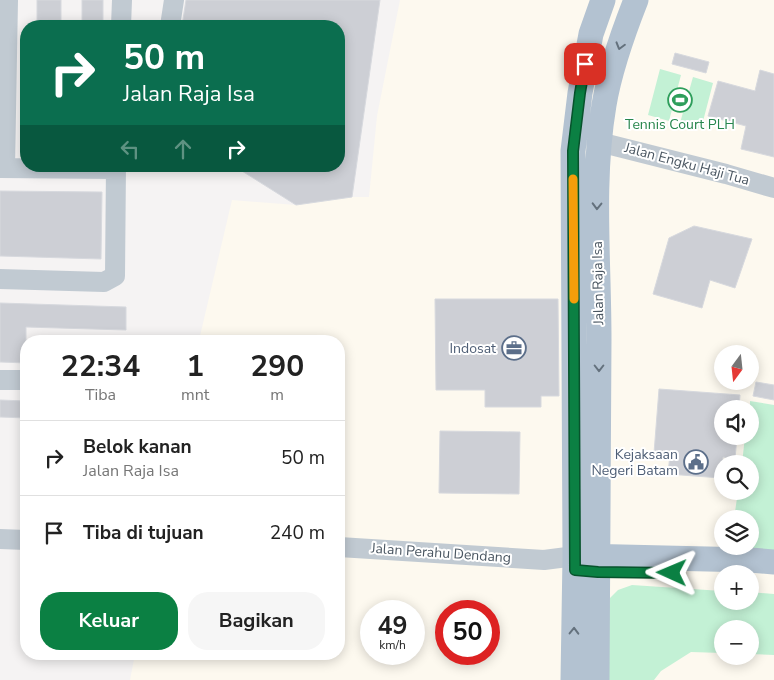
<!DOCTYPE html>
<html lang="id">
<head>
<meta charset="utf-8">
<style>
  :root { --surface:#fff; --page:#f6f6f6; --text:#222; --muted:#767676; --line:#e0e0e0; --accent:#0b8043 }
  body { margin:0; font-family:"Nunito Sans",sans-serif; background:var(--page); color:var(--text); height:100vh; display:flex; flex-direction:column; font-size:19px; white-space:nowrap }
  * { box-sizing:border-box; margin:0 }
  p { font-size:16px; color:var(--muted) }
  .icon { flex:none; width:28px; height:28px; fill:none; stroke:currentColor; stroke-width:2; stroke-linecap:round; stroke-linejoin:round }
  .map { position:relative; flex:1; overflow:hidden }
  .side { position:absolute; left:20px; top:335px; width:325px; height:325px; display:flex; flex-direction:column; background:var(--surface); border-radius:20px; box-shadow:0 2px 12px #0003 }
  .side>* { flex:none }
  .banner { position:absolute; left:20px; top:20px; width:325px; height:152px; border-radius:20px; box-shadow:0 2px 12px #0003; background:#0b6e4f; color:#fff; overflow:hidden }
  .needle { width:32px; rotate:195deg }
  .buttons { position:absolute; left:714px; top:345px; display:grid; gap:10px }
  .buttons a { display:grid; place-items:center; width:45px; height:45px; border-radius:50%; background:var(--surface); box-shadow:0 2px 12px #0003; font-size:25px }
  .speed { position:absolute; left:360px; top:600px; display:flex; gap:10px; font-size:25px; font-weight:700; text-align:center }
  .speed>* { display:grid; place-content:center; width:65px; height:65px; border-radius:50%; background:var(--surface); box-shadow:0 2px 12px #0003; line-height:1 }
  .speed small { font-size:12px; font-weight:400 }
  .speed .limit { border:8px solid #d22; background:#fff; color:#111 }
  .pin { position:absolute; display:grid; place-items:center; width:42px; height:42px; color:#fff; margin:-21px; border-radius:10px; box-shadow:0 2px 8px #0006 }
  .me { position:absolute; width:55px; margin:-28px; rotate:271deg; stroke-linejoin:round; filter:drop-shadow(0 0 4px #0008) }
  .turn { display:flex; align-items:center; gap:18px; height:105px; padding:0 20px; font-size:22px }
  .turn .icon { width:65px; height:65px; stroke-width:2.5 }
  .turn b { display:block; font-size:35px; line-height:42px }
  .lanes { display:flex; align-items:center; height:48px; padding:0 20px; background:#0003; justify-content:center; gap:25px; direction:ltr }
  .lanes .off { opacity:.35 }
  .eta { display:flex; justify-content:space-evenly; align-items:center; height:85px; text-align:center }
  .eta b { font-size:30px; font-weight:700; line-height:35px }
  .cta { display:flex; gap:10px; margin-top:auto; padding:10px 20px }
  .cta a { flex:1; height:58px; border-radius:20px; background:var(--accent); color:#fff; font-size:20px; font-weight:700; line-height:58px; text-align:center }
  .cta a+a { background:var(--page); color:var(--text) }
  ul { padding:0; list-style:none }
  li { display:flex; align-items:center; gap:15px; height:75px; padding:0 20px; border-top:1px solid var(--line) }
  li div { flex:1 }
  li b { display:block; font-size:19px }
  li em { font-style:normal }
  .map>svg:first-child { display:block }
  .commercial { fill:#fdf9ef; fill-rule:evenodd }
  .green { fill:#c3f1d5 }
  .building { fill:#cdcfd5; stroke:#d7d9de }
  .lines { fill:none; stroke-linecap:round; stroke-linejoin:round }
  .minor { stroke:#c1cad2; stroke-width:20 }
  .major { stroke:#b3c2d1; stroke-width:25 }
  .oneway { stroke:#64717d }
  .route-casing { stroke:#07532c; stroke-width:12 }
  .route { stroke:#0b8043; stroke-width:9 }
  .slow { stroke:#f59e0b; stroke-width:9 }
  .labels { text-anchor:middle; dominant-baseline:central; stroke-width:4; stroke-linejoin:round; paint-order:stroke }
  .leisure-label { font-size:14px; fill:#27864d; stroke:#fff }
  .street-label { font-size:14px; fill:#4a5661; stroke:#fff }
  .service-label { font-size:14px; fill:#4e5e75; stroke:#fff; text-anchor:end }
</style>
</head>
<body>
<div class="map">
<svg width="774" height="680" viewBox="0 0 774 680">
  <rect width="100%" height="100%" fill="#f5f3f3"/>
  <path class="commercial" d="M400,0H774V680H130L135,654H339V341H200V336L232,200L296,205L352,197H369L377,116ZM722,354H750V381H722ZM722,409H750V436H722ZM722,464H750V491H722ZM722,519H750V546H722ZM722,574H750V601H722ZM371,611H414V654H371ZM446,611H489V654H446ZM722,629H750V656H722Z"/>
  <path class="green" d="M660,69L681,75L669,121L648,115Z
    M693,77L713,83L701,129L680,123Z
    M750,401L774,405V558L730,554L731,546H750V519H734L738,491H750V464H742L745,436H750Z
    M632,585L722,591V601H750V592L774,594V655L750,654V629H722V653L691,652L661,671L654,680H601L610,598L618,590Z"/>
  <path class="building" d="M37,0H61V26H37Z
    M82,0H103V26H82Z
    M186,0H380L352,197L296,205L234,166H339V26H182Z
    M675,53L709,62L706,73L672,64Z
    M760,70L774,74V157L741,149L746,126L708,116L718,81L755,91Z
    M0,191L102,192L101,259L0,256Z
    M694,226L752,239L735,288L710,280L702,308L653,294L669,238Z
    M435,299H558L559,396H541V407H485V390H436Z
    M0,303L126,307V330L26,327V363L0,362Z
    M756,382L774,385V400L753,396Z
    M659,389L740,395L739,409H722V436H737L735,459L723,457L721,478L668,474L670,454L654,453Z
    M0,400L26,401V418L0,417Z
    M440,431L520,432L519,494L439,493Z"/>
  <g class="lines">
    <path class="minor" d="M121,26L122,0
      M170,26L174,0
      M599,142L726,174L774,188
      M0,168L116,169
      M5,168L8,0
      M0,279L104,282L115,276L116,166
      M0,380H26
      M0,539L26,540
      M339,547L544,560L575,556"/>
    <path class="major" d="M580,556L750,560L774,562
      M573,680L575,556L573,151L580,93L591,34L603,0
      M597,680C598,566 598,453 599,339C599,261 591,182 604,105C610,69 623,33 636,0"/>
  </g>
  <defs><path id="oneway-chevron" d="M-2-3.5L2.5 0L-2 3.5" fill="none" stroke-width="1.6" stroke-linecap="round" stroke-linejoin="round" transform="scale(1.25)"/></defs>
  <g class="oneway">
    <use href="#oneway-chevron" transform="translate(620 46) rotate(106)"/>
    <use href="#oneway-chevron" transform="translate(597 206) rotate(91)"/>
    <use href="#oneway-chevron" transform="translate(599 368) rotate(90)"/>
    <use href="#oneway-chevron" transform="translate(574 631) rotate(-89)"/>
  </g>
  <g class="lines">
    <g class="route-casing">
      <path id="route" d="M585,64L580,93L573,151L575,570L598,572L672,573"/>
    </g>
    <use href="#route" class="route"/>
    <path class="slow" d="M573,179L574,299"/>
  </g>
  <defs>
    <g id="stadium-ring" transform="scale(1.25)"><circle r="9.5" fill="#fff" stroke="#2e9e5b" stroke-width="1.5"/><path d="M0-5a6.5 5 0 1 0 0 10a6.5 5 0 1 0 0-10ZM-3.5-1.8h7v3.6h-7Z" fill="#2e9e5b"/></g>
    <g id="office-ring" transform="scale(1.25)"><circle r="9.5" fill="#fff" stroke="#5c6f8a" stroke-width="1.5"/><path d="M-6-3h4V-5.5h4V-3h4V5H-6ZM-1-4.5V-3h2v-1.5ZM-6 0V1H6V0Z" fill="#5c6f8a"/></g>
    <g id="civic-ring" transform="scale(1.25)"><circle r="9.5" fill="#fff" stroke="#5c6f8a" stroke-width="1.5"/><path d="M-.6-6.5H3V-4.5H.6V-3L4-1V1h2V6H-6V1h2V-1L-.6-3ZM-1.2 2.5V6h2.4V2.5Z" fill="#5c6f8a"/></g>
  </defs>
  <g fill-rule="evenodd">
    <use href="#stadium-ring" x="680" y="100"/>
    <use href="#office-ring" x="514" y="348"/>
    <use href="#civic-ring" x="696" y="462"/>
  </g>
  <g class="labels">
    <g class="leisure-label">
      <text x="680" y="124">Tennis Court PLH</text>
    </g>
    <g class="street-label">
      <text transform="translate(687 164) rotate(15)">Jalan Engku Haji Tua</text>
      <text transform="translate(598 283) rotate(-91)">Jalan Raja Isa</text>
      <text transform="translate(441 553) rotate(4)">Jalan Perahu Dendang</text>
    </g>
    <g class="service-label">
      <text x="496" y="348">Indosat</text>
      <text x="678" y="454">Kejaksaan<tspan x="678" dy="16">Negeri Batam</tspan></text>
    </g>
  </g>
</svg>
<div class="buttons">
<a><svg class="needle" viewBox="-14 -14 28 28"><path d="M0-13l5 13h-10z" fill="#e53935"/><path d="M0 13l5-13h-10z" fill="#767676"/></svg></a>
<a><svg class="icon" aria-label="sound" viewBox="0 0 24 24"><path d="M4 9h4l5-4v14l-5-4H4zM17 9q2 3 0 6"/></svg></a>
<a><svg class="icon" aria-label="search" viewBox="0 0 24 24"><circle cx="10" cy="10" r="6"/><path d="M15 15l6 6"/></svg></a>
<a><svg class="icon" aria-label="layers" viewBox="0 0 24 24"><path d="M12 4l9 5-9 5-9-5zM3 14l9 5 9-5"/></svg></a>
<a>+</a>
<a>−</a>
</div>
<div class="speed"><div>49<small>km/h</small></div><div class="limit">50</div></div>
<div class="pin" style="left:585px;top:64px;background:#d93025"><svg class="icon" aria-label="arrive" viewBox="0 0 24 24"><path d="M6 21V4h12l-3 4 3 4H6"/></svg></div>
<svg class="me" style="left:672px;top:573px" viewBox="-20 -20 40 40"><path d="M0-17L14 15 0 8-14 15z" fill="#0b8043" stroke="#fff" stroke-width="4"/></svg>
<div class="banner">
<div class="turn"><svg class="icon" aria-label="right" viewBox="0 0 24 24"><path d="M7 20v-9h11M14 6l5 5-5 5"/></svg><div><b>50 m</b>Jalan Raja Isa</div></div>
<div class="lanes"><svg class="icon off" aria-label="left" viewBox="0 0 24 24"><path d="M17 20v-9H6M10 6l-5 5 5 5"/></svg><svg class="icon off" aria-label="ahead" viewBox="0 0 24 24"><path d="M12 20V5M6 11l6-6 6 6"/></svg><svg class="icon" aria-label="right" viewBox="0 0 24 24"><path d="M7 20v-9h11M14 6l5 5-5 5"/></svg></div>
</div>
<section class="side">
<div class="eta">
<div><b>22:34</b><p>Tiba</p></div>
<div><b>1</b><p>mnt</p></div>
<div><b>290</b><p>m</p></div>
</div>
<ul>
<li><svg class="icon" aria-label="right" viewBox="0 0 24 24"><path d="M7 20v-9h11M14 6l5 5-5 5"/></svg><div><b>Belok kanan</b><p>Jalan Raja Isa</p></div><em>50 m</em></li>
<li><svg class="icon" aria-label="arrive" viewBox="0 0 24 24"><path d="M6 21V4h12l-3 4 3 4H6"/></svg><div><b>Tiba di tujuan</b></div><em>240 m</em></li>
</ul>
<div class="cta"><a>Keluar</a><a>Bagikan</a></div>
</section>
</div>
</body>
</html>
